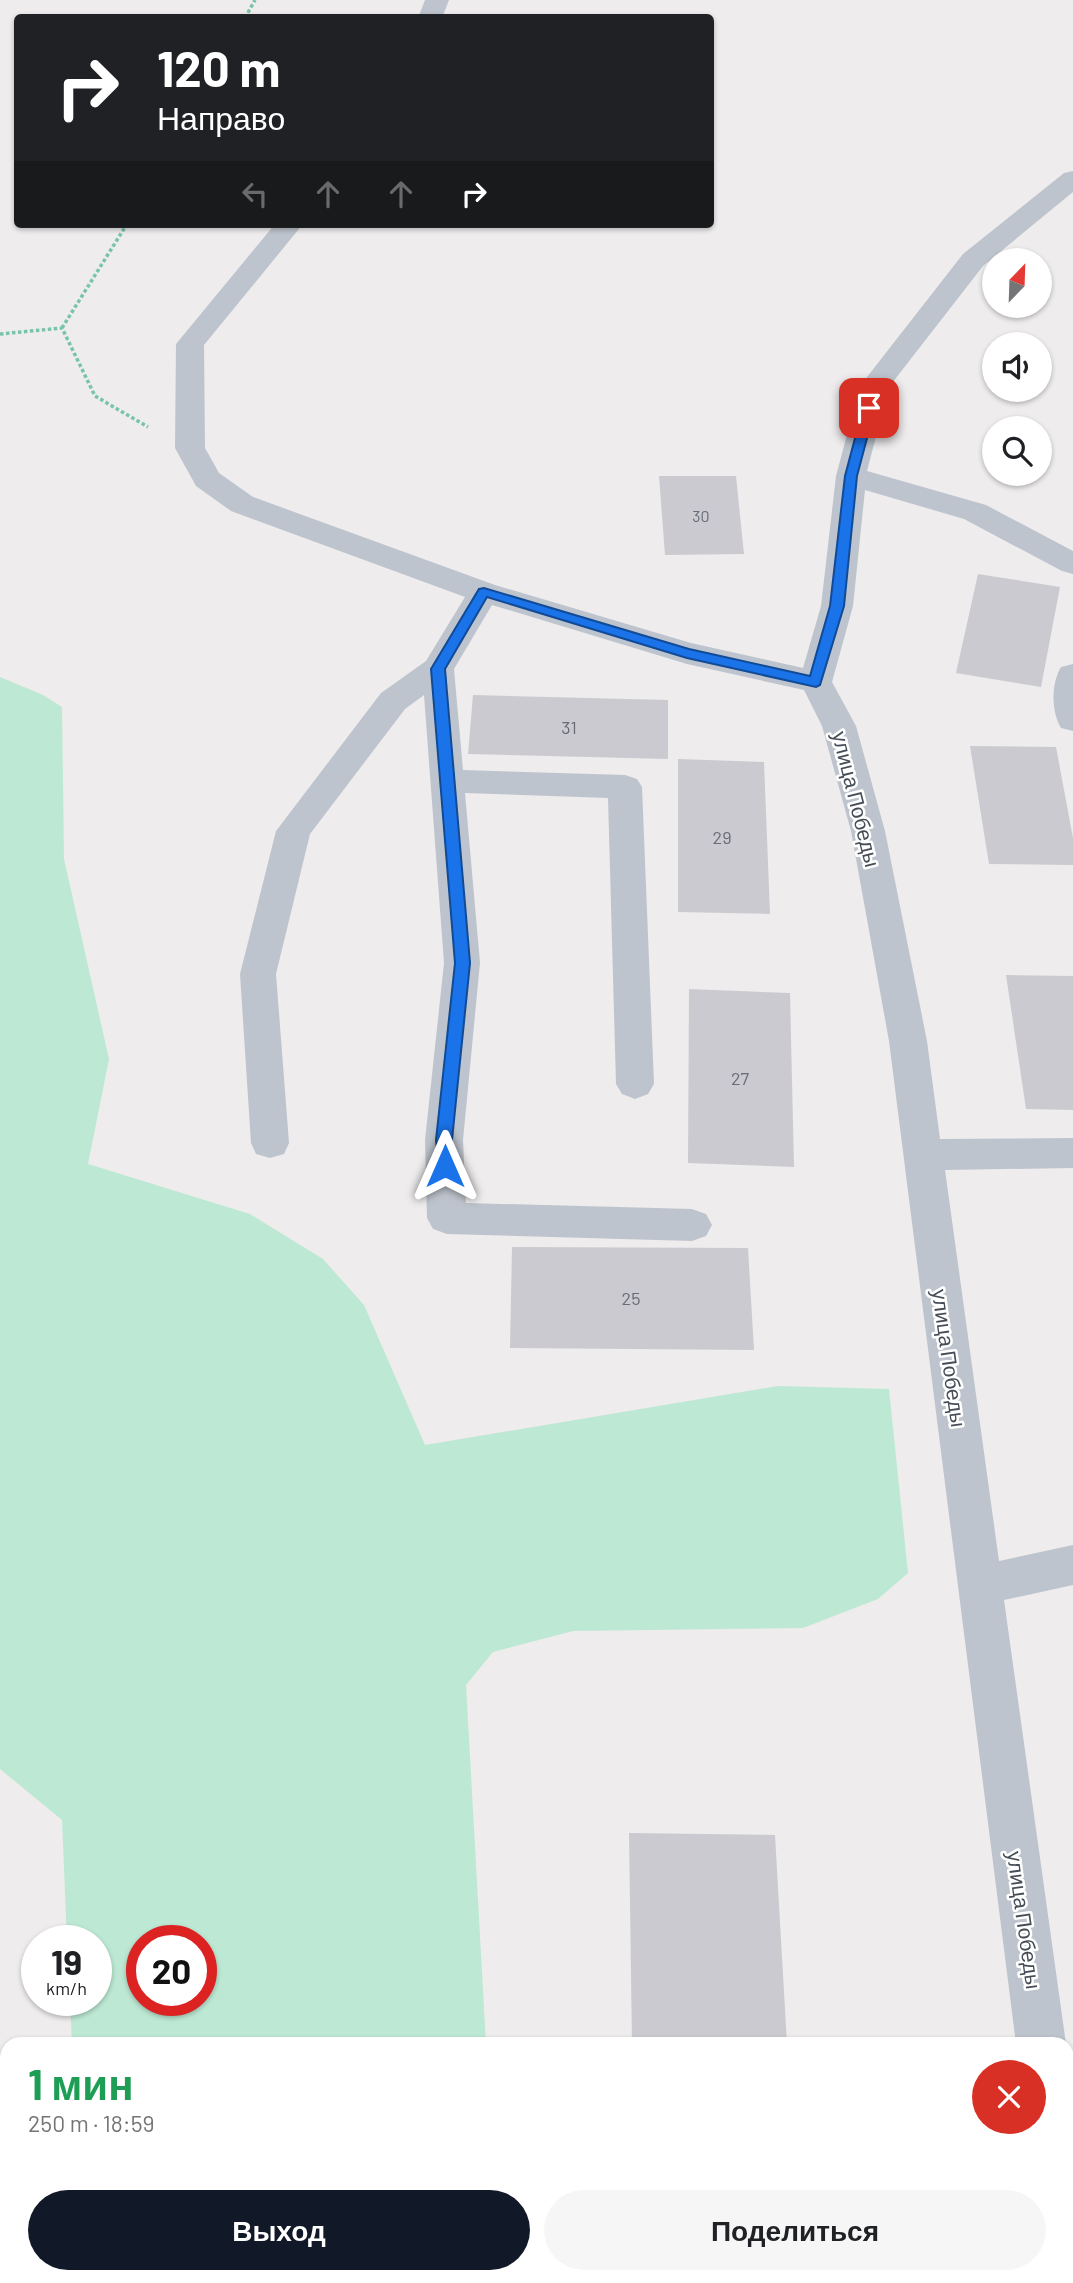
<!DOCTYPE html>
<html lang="ru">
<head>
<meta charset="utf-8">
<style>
  :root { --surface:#fff; --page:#f6f6f6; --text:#202124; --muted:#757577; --accent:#111827 }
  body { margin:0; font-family:Barlow,sans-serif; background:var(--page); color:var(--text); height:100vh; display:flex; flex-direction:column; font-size:26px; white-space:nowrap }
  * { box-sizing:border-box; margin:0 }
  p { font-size:23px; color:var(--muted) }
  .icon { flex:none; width:38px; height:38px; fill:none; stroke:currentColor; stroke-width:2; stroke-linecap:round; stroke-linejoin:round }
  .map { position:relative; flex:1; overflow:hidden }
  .side { position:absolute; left:0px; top:2037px; width:1074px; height:247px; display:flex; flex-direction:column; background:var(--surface); border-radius:21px 21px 0 0; box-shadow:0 2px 5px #0004 }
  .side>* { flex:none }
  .hud { position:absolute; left:14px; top:14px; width:700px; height:214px; border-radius:7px; box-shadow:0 2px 5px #0004; background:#202124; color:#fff; overflow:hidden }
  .needle { width:46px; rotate:23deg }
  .controls { position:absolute; left:982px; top:248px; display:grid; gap:14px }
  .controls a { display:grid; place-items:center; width:70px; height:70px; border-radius:50%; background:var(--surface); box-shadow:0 2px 5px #0004; font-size:35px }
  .speed { position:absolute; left:21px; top:1925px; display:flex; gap:14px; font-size:35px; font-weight:700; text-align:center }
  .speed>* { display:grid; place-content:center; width:91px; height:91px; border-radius:50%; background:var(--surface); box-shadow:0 2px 5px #0004; line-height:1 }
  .speed small { font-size:18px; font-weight:400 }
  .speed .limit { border:10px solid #d22; background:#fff; color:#111 }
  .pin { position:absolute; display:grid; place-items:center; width:60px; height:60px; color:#fff; margin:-30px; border-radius:14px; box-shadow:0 4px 10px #0006 }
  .me { position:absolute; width:77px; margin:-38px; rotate:0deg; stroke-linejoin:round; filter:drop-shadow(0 0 5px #0008) }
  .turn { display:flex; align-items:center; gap:24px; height:147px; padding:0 28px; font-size:32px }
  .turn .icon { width:91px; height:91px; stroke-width:2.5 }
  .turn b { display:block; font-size:49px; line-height:60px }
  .lanes { display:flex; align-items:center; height:66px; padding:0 28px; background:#0003; justify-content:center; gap:35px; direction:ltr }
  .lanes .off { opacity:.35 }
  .round { display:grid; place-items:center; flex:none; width:74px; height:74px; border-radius:37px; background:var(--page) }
  .overview { display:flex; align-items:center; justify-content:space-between; height:119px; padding:0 28px }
  h1 { font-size:42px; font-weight:700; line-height:52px; color:#1e9e55 }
  .primary-button { display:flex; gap:14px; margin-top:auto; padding:14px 28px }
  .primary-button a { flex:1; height:80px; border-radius:42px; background:var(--accent); color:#fff; font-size:28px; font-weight:700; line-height:80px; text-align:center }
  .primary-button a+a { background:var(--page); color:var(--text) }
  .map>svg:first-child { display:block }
  .green { fill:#bde9d4; fill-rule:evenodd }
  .building { fill:#cacad0 }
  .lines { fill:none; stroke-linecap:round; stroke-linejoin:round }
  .path { stroke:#78c4a9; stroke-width:3.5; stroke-dasharray:3.5 2.5; stroke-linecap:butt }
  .minor { fill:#bec4cd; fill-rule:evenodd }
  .route { fill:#1a73e8; stroke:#114b97; stroke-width:2 }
  .labels { text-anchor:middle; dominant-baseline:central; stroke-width:5; stroke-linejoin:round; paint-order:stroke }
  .far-number-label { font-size:16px; fill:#676c75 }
  .number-label { font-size:18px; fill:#676c75 }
  .street-label { font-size:21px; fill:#464d57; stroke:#fff }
</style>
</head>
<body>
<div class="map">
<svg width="1073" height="2283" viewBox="0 0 1073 2283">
  <rect width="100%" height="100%" fill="#eeecec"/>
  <path class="green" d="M0,677L43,695L62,707L64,859L109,1059L88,1164L250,1214L323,1259L364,1305L425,1445L778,1386L889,1389L908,1573L878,1599L803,1628L573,1631L493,1652L466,1685L486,2044H72L70,2000H96V1941H67L62,1820L0,1769ZM142,1941H201V2000H142Z
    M7,2258V2277H459L452,2283H0V2266Z"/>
  <path class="building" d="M659,476H736L744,554L665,555Z
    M978,574L1060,587L1041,687L956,673Z
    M473,695L668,700V759L468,754Z
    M970,746L1056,747L1073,838V865L989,864Z
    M678,759L764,762L770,914L678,912Z
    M1006,975L1073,976V1110L1026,1109Z
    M689,989L790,993L794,1167L688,1163Z
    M512,1247L748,1248L754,1350L510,1348Z
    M629,1833L775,1835L787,2044H632Z"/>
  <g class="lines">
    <path class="path" d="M245,18L255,0
      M62,328L127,224
      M0,334L62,328L95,396L148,427"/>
    <path class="minor" d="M425,0H449L442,18H418Z
      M1073,171V192L983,266L889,387L867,471L986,505L1073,551V574L1062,571L964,519L865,490L853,606L832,682L856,726L885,831L927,1041L940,1139L1073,1138V1168L945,1170L999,1561L1073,1545V1585L1004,1600L1066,2044H1016L889,1041L851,831L822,726L804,690L687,664L492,605L454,669L463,770L625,775L637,779L642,787L654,1084L648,1094L635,1099L622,1094L616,1084L608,798L465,793L480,963L463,1140L466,1203L692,1209L706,1214L712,1225L706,1236L692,1241L447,1234L433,1229L427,1218L425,1140L444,963L424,695L405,709L310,834L276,974L289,1143L284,1154L270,1158L256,1154L251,1143L240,974L276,831L381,693L426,661L465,597L231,511L196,486L175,448L176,344L275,224H303L204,345L205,448L219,473L253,497L495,585L691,643L803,668L821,606L836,476L860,386L963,254L1064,173Z
      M1073,664V731L1061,728C1051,711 1051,684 1061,667Z
      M1068,2206L1073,2208V2283H1052L1049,2277H1068Z"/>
  </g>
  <path class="route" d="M869,405L875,408L857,476L844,606L820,685L816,687L687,658L487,597L445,669L470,963L452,1140L453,1166L451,1171H439L436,1140L455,963L431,669L479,589L484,588L689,649L810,676L830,606L845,476L863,408Z"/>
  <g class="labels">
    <g class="far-number-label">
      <text x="701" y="515">30</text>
    </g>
    <g class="number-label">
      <text x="569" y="727">31</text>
      <text x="722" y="837">29</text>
      <text x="740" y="1078">27</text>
      <text x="631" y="1298">25</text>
    </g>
    <g class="street-label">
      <text transform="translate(857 799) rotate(76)">улица Победы</text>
      <text transform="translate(950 1358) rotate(82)">улица Победы</text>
      <text transform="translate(1025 1920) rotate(82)">улица Победы</text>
    </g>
  </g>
</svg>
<div class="controls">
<a><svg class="needle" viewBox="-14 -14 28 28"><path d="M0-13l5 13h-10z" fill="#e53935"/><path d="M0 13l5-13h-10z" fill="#757577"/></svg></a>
<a><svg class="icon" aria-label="sound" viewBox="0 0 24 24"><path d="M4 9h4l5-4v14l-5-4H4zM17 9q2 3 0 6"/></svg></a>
<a><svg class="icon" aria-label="search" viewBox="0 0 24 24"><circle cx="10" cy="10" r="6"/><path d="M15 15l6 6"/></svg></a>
</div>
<div class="speed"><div>19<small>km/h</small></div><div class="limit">20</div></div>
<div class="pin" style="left:869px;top:408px;background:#d93025"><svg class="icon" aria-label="arrive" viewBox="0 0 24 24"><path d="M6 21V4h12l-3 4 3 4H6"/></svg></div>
<svg class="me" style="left:445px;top:1166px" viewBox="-20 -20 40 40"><path d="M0-17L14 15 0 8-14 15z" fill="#1a73e8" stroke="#fff" stroke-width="4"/></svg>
<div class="hud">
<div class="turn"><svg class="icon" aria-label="right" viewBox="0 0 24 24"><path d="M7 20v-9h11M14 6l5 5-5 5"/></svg><div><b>120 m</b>Направо</div></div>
<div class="lanes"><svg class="icon off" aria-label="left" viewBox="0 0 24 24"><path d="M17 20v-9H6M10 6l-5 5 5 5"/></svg><svg class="icon off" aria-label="ahead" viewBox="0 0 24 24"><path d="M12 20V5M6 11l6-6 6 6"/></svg><svg class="icon off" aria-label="ahead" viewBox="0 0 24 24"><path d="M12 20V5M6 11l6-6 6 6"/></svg><svg class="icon" aria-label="right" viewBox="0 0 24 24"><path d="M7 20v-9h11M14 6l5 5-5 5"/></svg></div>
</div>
<section class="side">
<div class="overview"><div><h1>1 мин</h1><p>250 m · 18:59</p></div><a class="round" style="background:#d93025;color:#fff"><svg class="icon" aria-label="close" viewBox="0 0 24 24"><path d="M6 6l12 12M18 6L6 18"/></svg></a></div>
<div class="primary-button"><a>Выход</a><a>Поделиться</a></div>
</section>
</div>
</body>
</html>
